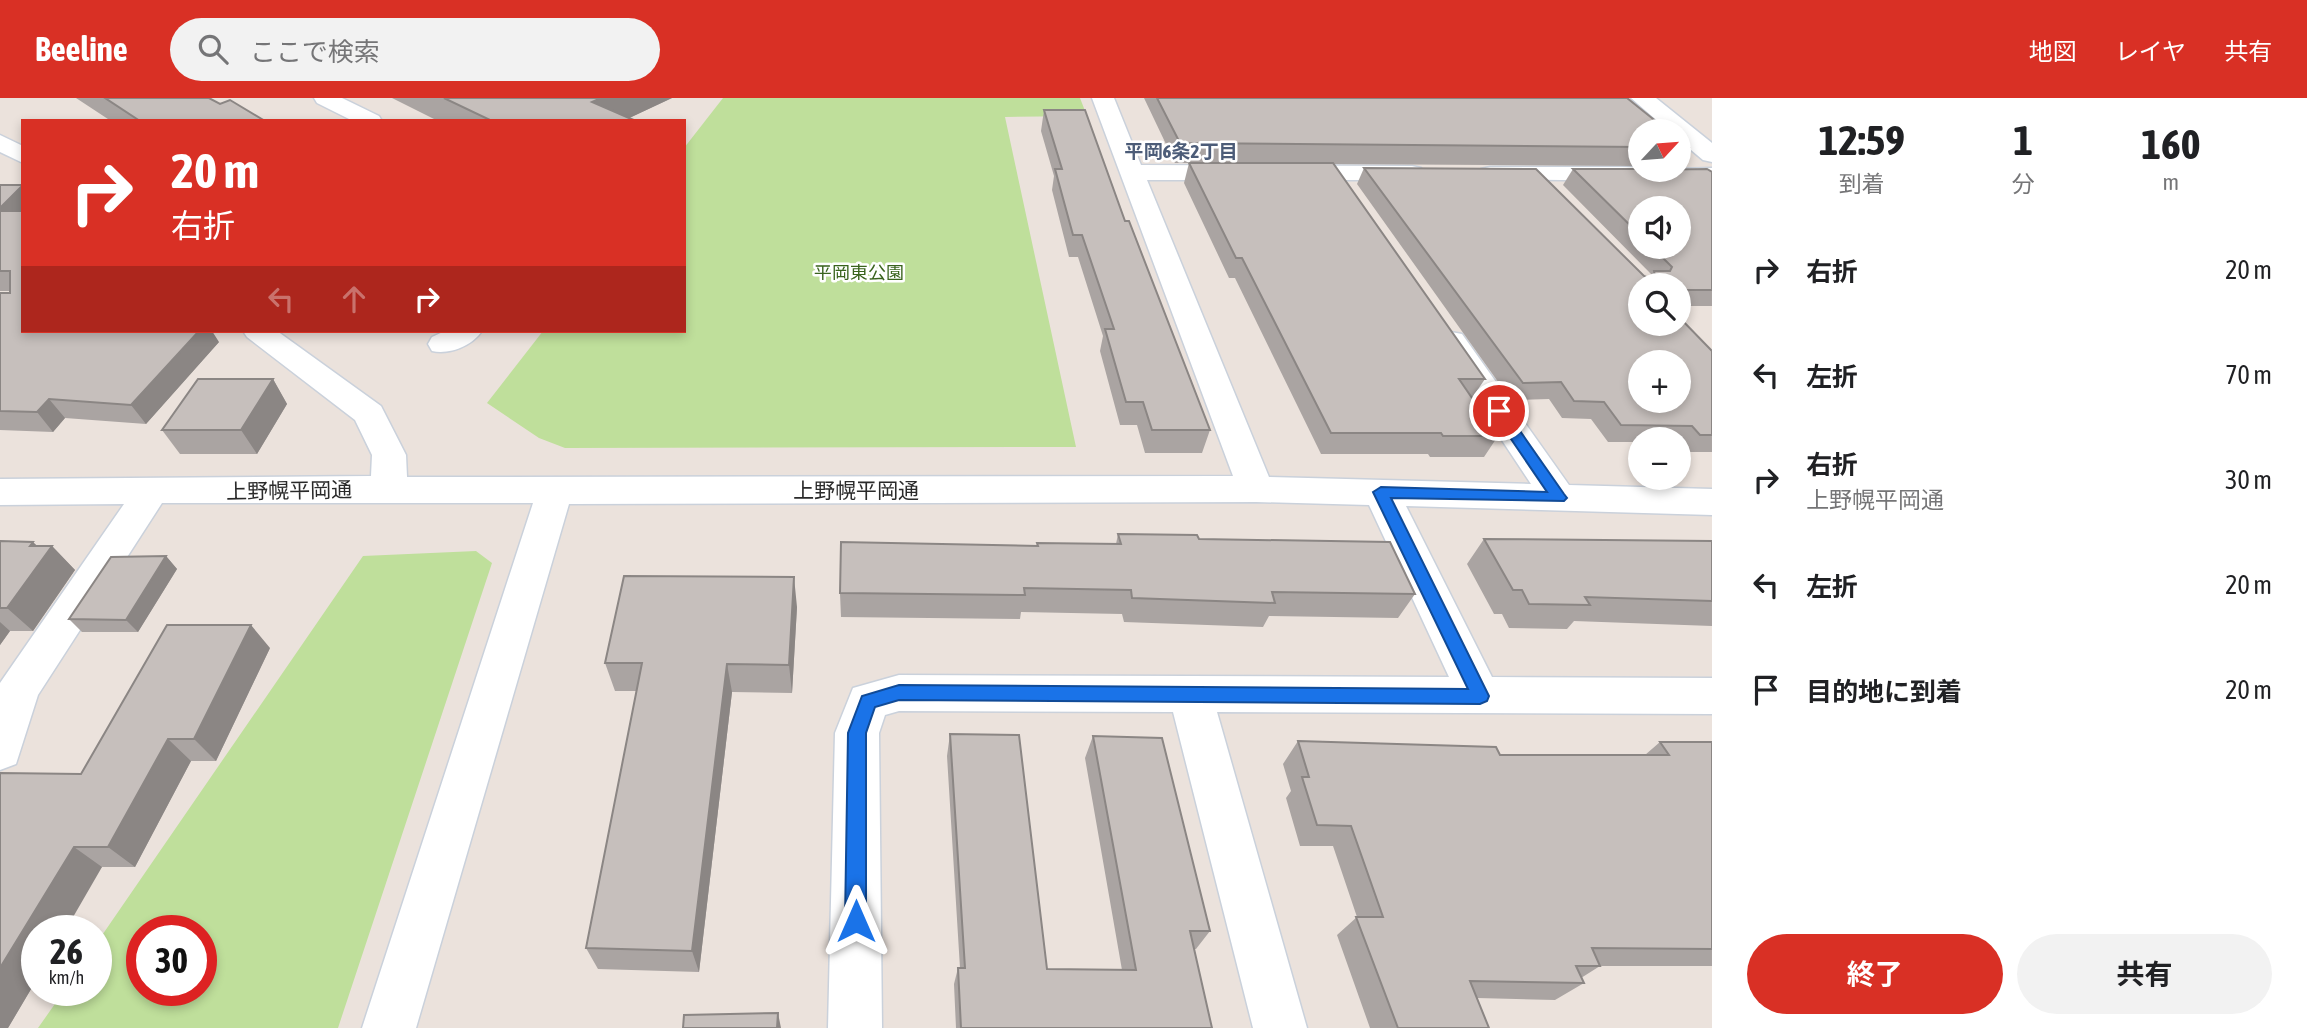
<!DOCTYPE html>
<html lang="ja">
<head>
<meta charset="utf-8">
<style>
  :root { --surface:#fff; --page:#f2f2f2; --text:#202124; --muted:#757577; --accent:#d93025 }
  body { margin:0; font-family:"Asap Condensed","Noto Sans JP",sans-serif; background:var(--page); color:var(--text); height:100vh; display:flex; flex-direction:column; font-size:26px; white-space:nowrap }
  * { box-sizing:border-box; margin:0 }
  p { font-size:23px; color:var(--muted) }
  .icon { flex:none; width:38px; height:38px; fill:none; stroke:currentColor; stroke-width:2; stroke-linecap:round; stroke-linejoin:round }
  .map { position:relative; flex:1; overflow:hidden }
  .drawer { display:flex; flex-direction:column; background:var(--surface); width:595px }
  .drawer>* { flex:none }
  .hud { position:absolute; left:21px; top:21px; width:665px; height:214px; border-radius:0px; box-shadow:0 4px 10px #0003; background:#d93025; color:#fff; overflow:hidden }
  .needle { width:46px; rotate:64deg }
  .fabs { position:absolute; left:1628px; top:21px; display:grid; gap:14px }
  .fabs a { display:grid; place-items:center; width:63px; height:63px; border-radius:50%; background:var(--surface); box-shadow:0 4px 10px #0003; font-size:35px }
  .speed { position:absolute; left:21px; top:817px; display:flex; gap:14px; font-size:35px; font-weight:700; text-align:center }
  .speed>* { display:grid; place-content:center; width:91px; height:91px; border-radius:50%; background:var(--surface); box-shadow:0 4px 10px #0003; line-height:1 }
  .speed small { font-size:18px; font-weight:400 }
  .speed .limit { border:10px solid #d22; background:#fff; color:#111 }
  .pin { position:absolute; display:grid; place-items:center; width:60px; height:60px; color:#fff; margin:-30px; border:4px solid #fff; border-radius:50%; box-shadow:0 2px 7px #0007 }
  .me { position:absolute; width:77px; margin:-38px; rotate:0deg; stroke-linejoin:round; filter:drop-shadow(0 0 5px #0008) }
  .turn { display:flex; align-items:center; gap:24px; height:147px; padding:0 35px; font-size:32px }
  .turn .icon { width:91px; height:91px; stroke-width:2.5 }
  .turn b { display:block; font-size:49px; line-height:60px }
  .lanes { display:flex; align-items:center; height:66px; padding:0 35px; background:#0003; justify-content:center; gap:35px; direction:ltr }
  .lanes .off { opacity:.35 }
  .eta { display:flex; justify-content:space-evenly; align-items:center; height:119px; text-align:center }
  .eta b { font-size:42px; font-weight:700; line-height:49px }
  .cta { display:flex; gap:14px; margin-top:auto; padding:14px 35px }
  .cta a { flex:1; height:80px; border-radius:42px; background:var(--accent); color:#fff; font-size:28px; font-weight:700; line-height:80px; text-align:center }
  .cta a+a { background:var(--page); color:var(--text) }
  ul { padding:0; list-style:none }
  li { display:flex; align-items:center; gap:21px; height:105px; padding:0 35px }
  li div { flex:1 }
  li b { display:block; font-size:26px }
  li em { font-style:normal }
  header { display:flex; align-items:center; gap:42px; box-sizing:border-box; height:98px; padding:0 35px; background:var(--accent); color:#fff }
  header strong { font-size:33px }
  nav { display:flex; gap:38px; margin-inline-start:auto; font-size:24px }
  .search { width:490px; height:63px; background:var(--page); display:flex; align-items:center; gap:18px; box-sizing:border-box; padding:0 24px; border-radius:38px; color:var(--muted); font-size:26px }
  main { display:flex; flex:1; min-height:0 }
  .map>svg:first-child { display:block }
  .green { fill:#bfdf9b; fill-rule:evenodd }
  .lines { fill:none; stroke-linecap:round; stroke-linejoin:round }
  .minor-casing { stroke:#cad1db; stroke-width:3 }
  .minor { fill:#fff; fill-rule:evenodd }
  .wall { fill:#aaa4a2; fill-rule:evenodd }
  .shaded-wall { fill:#8b8684 }
  .building { fill:#c6bfbc; stroke:#8b8684; stroke-width:2; fill-rule:evenodd }
  .route { fill:#1a73e8; stroke:#114b97; stroke-width:2 }
  .labels { text-anchor:middle; dominant-baseline:central; stroke-width:5; stroke-linejoin:round; paint-order:stroke }
  .far-park-label { font-size:18px; fill:#39631d; stroke:#fff }
  .far-neighbourhood-label { font-size:19px; font-weight:bold; fill:#4c5c78; stroke:#fff }
  .street-label { font-size:21px; fill:#2a2a2a; stroke:#fff }
</style>
</head>
<body>
<header>
<strong>Beeline</strong>
<div class="search"><svg class="icon" aria-label="search" viewBox="0 0 24 24"><circle cx="10" cy="10" r="6"/><path d="M15 15l6 6"/></svg>ここで検索</div>
<nav><a>地図</a><a>レイヤ</a><a>共有</a></nav>
</header>
<main>
<div class="map">
<svg width="1712" height="930" viewBox="0 0 1712 930">
  <rect width="100%" height="100%" fill="#ebe2dc"/>
  <path class="green" d="M723,0H1080L1087,18L1005,19L1076,349L565,350L539,340L487,305L543,233H684V50Z
    M476,453L492,465L338,930H38L64,893L96,892V846L363,458ZM142,833H201V892H142Z"/>
  <g class="lines">
    <g class="minor-casing">
      <path id="minor" d="M314,0H342L379,18L382,23H353L317,5Z
        M1092,0H1114L1141,67L1412,68L1421,70L1424,75L1421,80L1412,82H1147L1269,379L1531,386L1436,243L1440,236L1451,234L1462,236L1569,387L1712,391V417L1406,408L1492,579L1712,580V616L1217,614L1307,930H1253L1173,614L899,613L885,617L879,635L882,930H828L835,635L853,590L899,577L1449,579L1369,407L1256,404L569,406L416,930H362L533,405H162L38,597L16,666L0,672V585L124,406L0,407V381L371,378L372,357L355,322L247,239L243,233H277L381,308L406,357L407,379L1233,378Z
        M1631,0H1656L1712,45V64L1703,62L1678,41V33H1669Z
        M0,37L23,48V65L0,54Z
        M1490,69H1640V72L1712,70V84L1481,81L1478,76L1481,71Z
        M445,233H482C472,248 449,257 432,253L428,246L432,239Z"/>
    </g>
    <use href="#minor" class="minor"/>
  </g>
  <path class="wall" d="M76,0H209L220,6L265,23H111Z
    M392,0H672L629,20L636,23H438Z
    M1144,0H1627L1640,33V68L1334,66L1485,281L1472,300L1498,338L1484,359H1430L1428,356H1321L1235,180H1229L1184,85L1189,65H1235H1175Z
    M1044,12L1125,123L1210,332L1202,355H1145L1137,327H1120L1100,253L1103,238L1078,159H1069L1052,92L1054,78L1041,33Z
    M1678,41L1688,49L1678,63Z
    M1364,70L1649,180L1652,177L1563,87L1573,71L1712,74V208H1678V187H1640L1712,254V354H1685L1678,346V341H1640V344H1608L1591,321L1562,320L1549,301L1511,302L1357,86ZM1640,110L1678,149H1640Z
    M0,87L23,233L219,244L146,326L65,320L53,334L0,332V195H10V193H0Z
    M273,281L287,306L257,356H180L162,332Z
    M1118,436L1199,441L1415,496L1398,520L1269,518L1263,529L1124,524L1122,516L1021,514L1020,521L841,519L840,495L1037,448V445L1116,446Z
    M1484,441L1712,443V528L1574,523L1567,531L1509,530L1502,516H1494L1467,466Z
    M0,443L37,448H52L75,472L33,533H10L0,547Z
    M166,458L177,471L138,534H82L69,521Z
    M797,509L792,595L732,594L699,874L598,871L586,850L637,593H615L605,565Z
    M270,550L216,663H191L135,769H102L37,833V881L8,930H0L81,676Z
    M950,636L1047,871L1122,872L1085,660L1093,638L1210,833L1196,851H1194L1212,930H956L954,886L958,870H960L947,658Z
    M1298,643L1500,657H1645L1660,644H1712V868H1600L1581,880L1584,885L1555,902L1477,900L1489,930H1370L1337,837L1357,819L1333,748H1300L1286,700L1291,693L1283,666Z"/>
  <path class="shaded-wall" d="M601,0H672L623,23L592,4Z
    M23,87V119L0,117V110Z
    M199,233H212L219,244L146,326L131,307Z
    M273,281L287,306L257,356L241,332Z
    M49,301L65,320L53,334L37,314Z
    M33,444L46,456L52,448L75,472L33,533L7,510L30,448Z
    M166,458L177,471L138,534L126,522Z
    M794,479L797,509L792,595L789,567Z
    M0,524L10,533L0,547Z
    M251,527L270,550L216,663L194,641Z
    M727,566L732,594L699,874L692,853Z
    M168,641L191,663L135,769L108,749Z
    M74,749L102,769L65,833H37V881L8,930H0V870Z
    M778,915L781,930H777Z"/>
  <path class="building" d="M105,0H209L220,6L230,2L265,23H140Z
    M444,0H601L592,4L636,23H492Z
    M1157,0H1627L1668,33H1640V49L1180,45Z
    M1044,12H1085L1125,123H1129L1210,332H1152L1143,304H1126L1105,231H1114L1082,137H1073L1055,71H1062Z
    M1678,41L1688,49H1678Z
    M1189,65H1333L1485,281H1459L1498,338H1443L1441,335H1331L1242,160H1236Z
    M1364,70L1536,71L1644,178L1651,181L1655,178L1654,173H1670L1672,169L1652,149H1678V110H1640V137L1573,71H1640V72L1707,71L1712,74V192H1678V187H1640V226H1678V218L1712,253V337H1700L1692,328L1621,327L1604,304L1574,303L1561,284L1523,285ZM1640,264H1678V303H1640Z
    M0,87H23L0,110Z
    M0,113H23V233H199L131,307L49,301L37,314L0,313V195H10V173H0Z
    M198,281H273L241,332H162Z
    M1118,436L1197,437L1199,441L1390,444L1415,496L1272,494L1275,505L1132,500L1131,492L1024,490L1025,497L840,495L841,444L1038,448L1037,445L1121,446Z
    M1484,441L1712,443V503L1585,499L1590,507L1529,506L1522,492H1513Z
    M0,443L33,444L30,448H52L7,510H0Z
    M166,458L126,522L69,521L111,459Z
    M624,478L794,479L789,567L727,566L692,853L586,850L642,565H605Z
    M167,527H251L194,641H168L108,749H74L0,870V675L81,676Z
    M950,636L1019,637L1047,871L1136,872L1093,638L1162,640L1210,833H1190L1212,930H961L958,870H965Z
    M1298,643L1496,649L1500,657H1669L1660,644H1712V851L1592,850L1600,868H1576L1584,885L1470,883L1489,930H1398L1356,819H1383L1351,728L1317,727L1302,679H1309Z
    M778,915L777,930H683L684,917Z"/>
  <path class="route" d="M1499,309L1504,310L1564,396L1567,400L1564,403L1391,400L1489,598L1487,603L1480,606L899,602L875,609L866,635V823L863,830L856,833L848,830L845,823L848,635L862,598L899,587L1468,591L1373,394L1381,389L1547,394L1492,313Z"/>
  <g class="labels">
    <g class="far-park-label">
      <text x="859" y="174">平岡東公園</text>
    </g>
    <g class="far-neighbourhood-label">
      <text x="1181" y="53">平岡6条2丁目</text>
    </g>
    <g class="street-label">
      <text transform="translate(289 392) rotate(-1)">上野幌平岡通</text>
      <text x="856" y="392">上野幌平岡通</text>
    </g>
  </g>
</svg>
<div class="fabs">
<a><svg class="needle" viewBox="-14 -14 28 28"><path d="M0-13l5 13h-10z" fill="#e53935"/><path d="M0 13l5-13h-10z" fill="#757577"/></svg></a>
<a><svg class="icon" aria-label="sound" viewBox="0 0 24 24"><path d="M4 9h4l5-4v14l-5-4H4zM17 9q2 3 0 6"/></svg></a>
<a><svg class="icon" aria-label="search" viewBox="0 0 24 24"><circle cx="10" cy="10" r="6"/><path d="M15 15l6 6"/></svg></a>
<a>+</a>
<a>−</a>
</div>
<div class="speed"><div>26<small>km/h</small></div><div class="limit">30</div></div>
<div class="pin" style="left:1499px;top:313px;background:#d93025"><svg class="icon" aria-label="arrive" viewBox="0 0 24 24"><path d="M6 21V4h12l-3 4 3 4H6"/></svg></div>
<svg class="me" style="left:856px;top:823px" viewBox="-20 -20 40 40"><path d="M0-17L14 15 0 8-14 15z" fill="#1a73e8" stroke="#fff" stroke-width="4"/></svg>
<div class="hud">
<div class="turn"><svg class="icon" aria-label="right" viewBox="0 0 24 24"><path d="M7 20v-9h11M14 6l5 5-5 5"/></svg><div><b>20 m</b>右折</div></div>
<div class="lanes"><svg class="icon off" aria-label="left" viewBox="0 0 24 24"><path d="M17 20v-9H6M10 6l-5 5 5 5"/></svg><svg class="icon off" aria-label="ahead" viewBox="0 0 24 24"><path d="M12 20V5M6 11l6-6 6 6"/></svg><svg class="icon" aria-label="right" viewBox="0 0 24 24"><path d="M7 20v-9h11M14 6l5 5-5 5"/></svg></div>
</div>
</div>
<section class="drawer">
<div class="eta">
<div><b>12:59</b><p>到着</p></div>
<div><b>1</b><p>分</p></div>
<div><b>160</b><p>m</p></div>
</div>
<ul>
<li><svg class="icon" aria-label="right" viewBox="0 0 24 24"><path d="M7 20v-9h11M14 6l5 5-5 5"/></svg><div><b>右折</b></div><em>20 m</em></li>
<li><svg class="icon" aria-label="left" viewBox="0 0 24 24"><path d="M17 20v-9H6M10 6l-5 5 5 5"/></svg><div><b>左折</b></div><em>70 m</em></li>
<li><svg class="icon" aria-label="right" viewBox="0 0 24 24"><path d="M7 20v-9h11M14 6l5 5-5 5"/></svg><div><b>右折</b><p>上野幌平岡通</p></div><em>30 m</em></li>
<li><svg class="icon" aria-label="left" viewBox="0 0 24 24"><path d="M17 20v-9H6M10 6l-5 5 5 5"/></svg><div><b>左折</b></div><em>20 m</em></li>
<li><svg class="icon" aria-label="arrive" viewBox="0 0 24 24"><path d="M6 21V4h12l-3 4 3 4H6"/></svg><div><b>目的地に到着</b></div><em>20 m</em></li>
</ul>
<div class="cta"><a>終了</a><a>共有</a></div>
</section>
</main>
</body>
</html>
